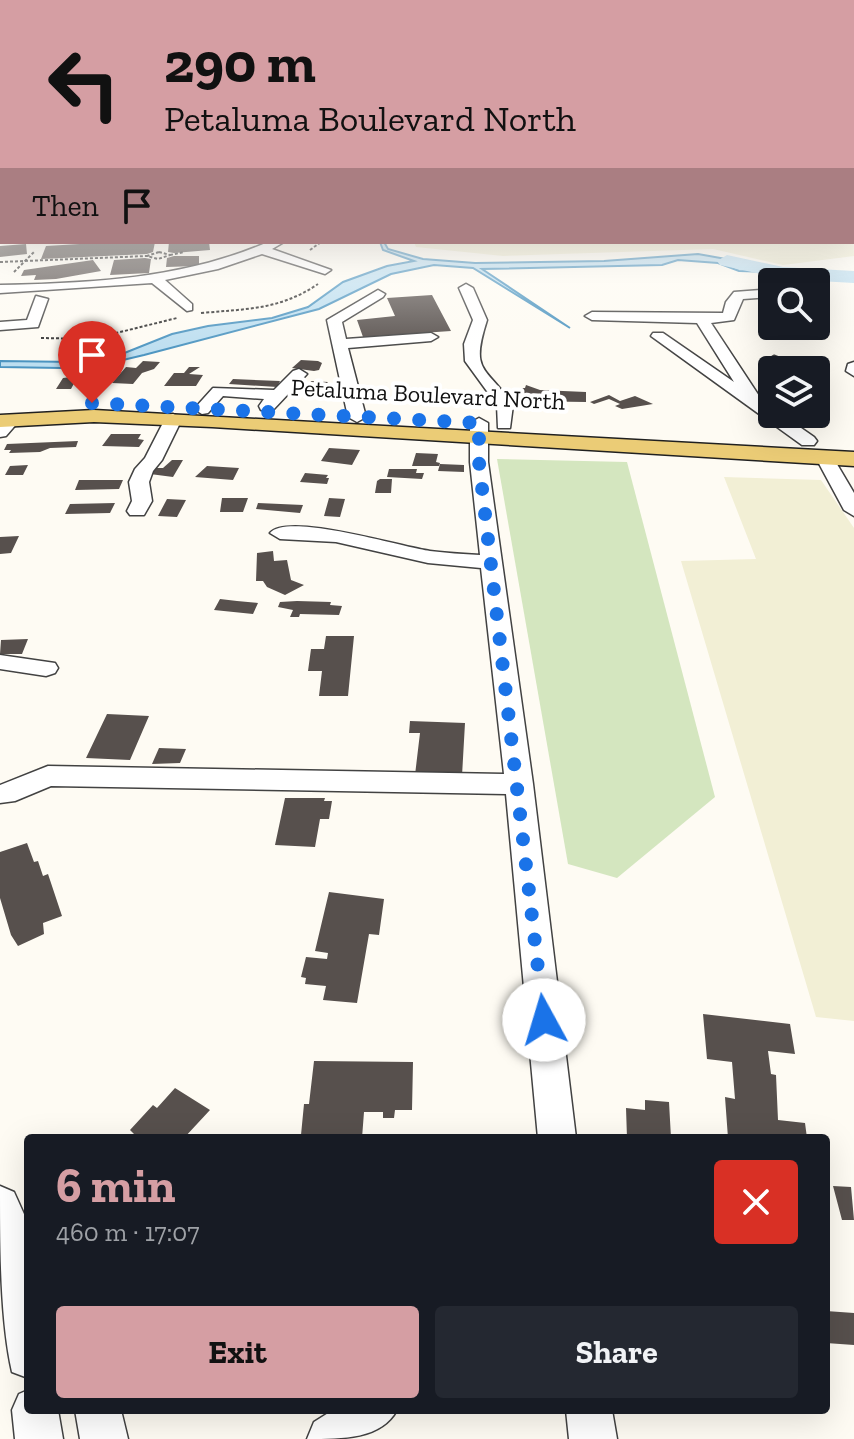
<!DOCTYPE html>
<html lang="en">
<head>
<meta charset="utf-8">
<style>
  :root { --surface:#171b24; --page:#242831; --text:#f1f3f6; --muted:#9ea1a6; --accent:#d59ea3 }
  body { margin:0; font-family:"Zilla Slab",serif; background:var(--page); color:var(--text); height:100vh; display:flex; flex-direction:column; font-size:30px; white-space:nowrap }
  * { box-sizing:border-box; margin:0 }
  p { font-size:26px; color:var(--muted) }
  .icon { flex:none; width:44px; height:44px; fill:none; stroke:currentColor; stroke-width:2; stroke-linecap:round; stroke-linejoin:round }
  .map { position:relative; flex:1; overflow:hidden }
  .sheet { position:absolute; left:24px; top:1134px; width:806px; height:280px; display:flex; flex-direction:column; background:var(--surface); border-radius:8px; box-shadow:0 8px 32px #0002 }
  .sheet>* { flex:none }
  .top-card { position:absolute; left:0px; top:0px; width:854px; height:244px; box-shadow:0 8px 32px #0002; background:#d59ea3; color:#111; overflow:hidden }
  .tools { position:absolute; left:758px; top:268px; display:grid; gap:16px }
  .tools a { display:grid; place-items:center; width:72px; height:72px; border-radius:8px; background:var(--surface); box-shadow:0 8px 32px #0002; font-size:40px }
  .pin { position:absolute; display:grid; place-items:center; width:68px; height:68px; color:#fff; margin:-82px -34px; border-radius:50% 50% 50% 0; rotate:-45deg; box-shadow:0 0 8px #0007 }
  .pin .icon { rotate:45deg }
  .me { position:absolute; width:88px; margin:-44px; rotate:354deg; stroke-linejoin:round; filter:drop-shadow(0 0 6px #0008) }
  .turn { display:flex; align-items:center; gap:28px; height:168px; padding:0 32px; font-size:36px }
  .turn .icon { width:104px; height:104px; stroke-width:2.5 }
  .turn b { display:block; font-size:56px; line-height:68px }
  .then { display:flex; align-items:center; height:76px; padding:0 32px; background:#0003; gap:16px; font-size:30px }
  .round { display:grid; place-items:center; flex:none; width:84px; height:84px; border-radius:8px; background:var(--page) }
  .overview { display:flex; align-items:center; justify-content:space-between; height:136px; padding:0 32px }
  h1 { font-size:48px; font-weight:700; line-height:60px; color:var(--accent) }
  .button { display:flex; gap:16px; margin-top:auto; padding:16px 32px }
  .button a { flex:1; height:92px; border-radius:8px; background:var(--accent); color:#111; font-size:32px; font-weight:700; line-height:92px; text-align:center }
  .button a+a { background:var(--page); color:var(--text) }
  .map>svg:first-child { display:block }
  .farmland { fill:#f2efd5 }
  .green { fill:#d4e6bf }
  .water { fill:#bcdef0; stroke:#4b94c0; stroke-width:2 }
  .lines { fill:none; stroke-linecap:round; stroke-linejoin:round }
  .river { fill:#bcdef0; fill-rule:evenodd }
  .building { fill:#57504d }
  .minor-casing { stroke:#424242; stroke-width:3 }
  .major-casing { stroke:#202020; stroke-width:3 }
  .highway-casing { stroke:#202020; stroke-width:3 }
  .path { stroke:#313131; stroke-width:2; stroke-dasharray:3 2; stroke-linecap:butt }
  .minor { fill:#fff; fill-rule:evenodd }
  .major { fill:#ebcc76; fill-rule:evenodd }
  .highway { fill:#e69f69; fill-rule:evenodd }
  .route { stroke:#1a73e8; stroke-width:14; stroke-dasharray:0 25.2 }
  .labels { text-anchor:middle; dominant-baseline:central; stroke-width:8; stroke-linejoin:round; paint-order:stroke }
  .far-street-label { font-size:24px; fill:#0f0f0f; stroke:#fff }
</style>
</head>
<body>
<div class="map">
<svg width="854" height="1439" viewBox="0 0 854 1439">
  <rect width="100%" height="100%" fill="#fefbf3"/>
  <path class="farmland" d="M852,182L854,256L783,265L713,249L503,256L416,247L414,242H852Z
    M724,477L821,480L854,528V1021L816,1017L681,561L756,559Z"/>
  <path class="green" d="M497,459L627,462L715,797L617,878L568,864Z"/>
  <path class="water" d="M380,242H384L388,249L423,259L475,263L604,261L698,254L783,269L854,273V279L811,273L739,271L718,263L678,260L662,265L482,269L570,328L473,268L434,265L391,274L319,309L144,355L106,364L61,368L0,367V361L76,362L117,356L172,334L208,326L272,318L308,307L343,282L387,266L414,261L383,250Z"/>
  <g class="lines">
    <path class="river" d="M727,255L783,267L854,271V283L783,279L720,265L717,261Z"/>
  </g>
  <path class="building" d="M113,242H155L153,252L147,254L41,259L46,246Z
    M169,242H209L210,250L174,253L168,252Z
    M26,244L27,254L0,257V246Z
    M174,256H199V266L166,267L167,258Z
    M145,258L151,259L149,273L110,275L114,260Z
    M93,260L101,271L56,279L34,280L36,275L21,276L24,270Z
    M432,295L451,331L363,337L357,320L395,316L387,298Z
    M301,360L318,361L322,363L319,370L314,371L292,368Z
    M143,361L160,362L154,369L142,373L133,384L112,383L126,367L136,368Z
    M189,367H200L189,374L203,375L196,386H164L174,373H184Z
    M78,376L71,389H56L63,378Z
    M233,379L280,381L277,387L229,384Z
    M311,381L328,382L323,392L305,393Z
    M526,385L540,390L586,392V402L519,401L521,388H525Z
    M609,395L620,401L635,396L653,404L622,409L615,406L620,404L609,399L594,404L590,402Z
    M111,434H141L138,439L144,440L139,447L102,446Z
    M78,441L76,447L50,448L40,452L9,453L11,450H4L7,444Z
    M329,448L360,450L352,465L321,461Z
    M416,453L438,454L436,462L440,463L439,466H412Z
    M172,460H183L173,477L150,474L155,468H163Z
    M440,464L464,465V472L438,471Z
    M28,465L23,475H5L10,466Z
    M207,466L239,468L233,480L195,477Z
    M389,469H417L416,473H424L422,479L387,477Z
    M305,473L328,475L326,478H329L327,484L300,482Z
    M380,479H392L391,493H375L377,481Z
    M79,480H123L119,489L75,490Z
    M222,498H248L243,512H220Z
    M329,498L345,499L340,517L324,516Z
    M167,499L186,500L177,517L158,516Z
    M115,503L110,513L65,514L70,504Z
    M258,503L303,505L300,513L256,509Z
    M19,536L11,553L0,554V537Z
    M273,551L274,561L287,560L291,580L304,585L285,595L267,587L263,581H256L257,553Z
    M220,599L237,601L258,603L253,614L214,610Z
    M297,601L331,602L330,605L342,606L339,615L300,614L299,617H290L293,610L278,607L280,602Z
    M326,636H354L348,696H319L322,671H308L311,649H324Z
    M28,639L22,654H0L1,640Z
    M107,714L149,716L130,760L86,758Z
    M410,721L465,723L462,776L415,775L420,733H409Z
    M159,748L186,749L180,763L152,764Z
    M285,798H325L324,801H332L329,819H320L315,847L275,845Z
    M27,843L34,862L38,861L43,876L48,874L62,916L43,923L44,934L18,946L11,935L0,898V852Z
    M329,892L384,899L379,935L369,934L357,1003L323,1000L326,986L305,984L306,978L301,977L306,957L327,959L328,953L315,951Z
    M703,1014L790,1024L795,1054L768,1051L771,1074L776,1075L778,1120L805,1123L807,1138H728L725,1097L735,1099L732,1062L707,1059Z
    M314,1061L413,1062L412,1110H395L394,1118H383V1112H364L362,1138H308V1135H301L304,1104H309Z
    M175,1088L210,1110L184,1138H130L134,1134L130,1130L153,1105L157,1108Z
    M645,1100L669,1102L671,1138H627L626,1108L645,1110Z
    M833,1186L851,1187L854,1220H842Z
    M826,1311L854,1313V1345L826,1343Z"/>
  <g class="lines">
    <g class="minor-casing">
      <path id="minor" d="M852,167L854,168V174L852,173Z
        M268,242H284L272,249L331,270L325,274L262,254L218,269L165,280L192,304V310L187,311L152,283L0,293V285C92,283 183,279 268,242Z
        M466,284L473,288L487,320C470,373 485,365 513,405L510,428H498L497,405L465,361L464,344L473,320L459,288Z
        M772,289V297L743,299L734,320L711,323L763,402L772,408V414H781L814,437L817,441L814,445H802L651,336L653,333H663L734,382L697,323L592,320L585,316L592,312L723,313L726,302L734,292Z
        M378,290L385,294L383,297L342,322L346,339L431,333L438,337L431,341L348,348L366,417L357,422L348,417L327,320Z
        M816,292L824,293L826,296L816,300Z
        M36,296L48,299L38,327L0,330V322L27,320Z
        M774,356L779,358L788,370H772L766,361Z
        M854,362V376L846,371L848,364Z
        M299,369L307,374L273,410H261L259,406L264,399L223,396L208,413L202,414L194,409L213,388L274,390L293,371Z
        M173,414L182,419L162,460L153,471L149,482L152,501L144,515H130L127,511L132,501L129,482L135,469L145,458L167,415Z
        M10,416L19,421L6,436L0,437V422Z
        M479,418L488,423V462L533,784L576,1138H538L506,794L51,786L15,801L0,803V785L48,766L504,774L481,568L428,563L336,542L280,539L270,533C288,512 401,547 430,551C446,553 463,554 480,555L470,462V423Z
        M825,453L831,454L854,493V516L844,510L816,458Z
        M0,655L55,663L58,668L55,673L46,676L0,669Z
        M0,1186L14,1192L28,1223V1378L12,1372C0,1320 0,1242 0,1186Z
        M28,1390V1410H58L63,1439H15L12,1410L19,1394Z
        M75,1410H121L128,1439H80Z
        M333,1410H397C381,1439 344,1439 307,1439L314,1422Z
        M566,1410H612L617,1439H569Z"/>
    </g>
    <g class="major-casing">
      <path id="major" d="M94,410L854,452V466L212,427L94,422L0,427V415Z"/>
    </g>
    <g class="highway-casing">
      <path id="highway" d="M0,181H2V191H0Z"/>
    </g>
    <path class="path" d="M310,250L321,242
      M159,252L170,255L158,259L147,256Z
      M170,255L184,252
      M0,262L147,256
      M14,272L34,252
      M201,313C245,309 280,310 318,284
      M41,338L92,339L177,318"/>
    <use href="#minor" class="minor"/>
    <use href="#major" class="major"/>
    <use href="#highway" class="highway"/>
  </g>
  <linearGradient id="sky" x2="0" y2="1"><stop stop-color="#96c5eb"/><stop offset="0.43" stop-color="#fffdfa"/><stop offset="1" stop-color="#fffdfa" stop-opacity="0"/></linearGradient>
  <rect width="854" height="357" fill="url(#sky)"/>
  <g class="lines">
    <path class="route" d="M92,403L479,423V462L544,1020"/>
  </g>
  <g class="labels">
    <g class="far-street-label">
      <text transform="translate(428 394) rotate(3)">Petaluma Boulevard North</text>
    </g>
  </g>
</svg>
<div class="tools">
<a><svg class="icon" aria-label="search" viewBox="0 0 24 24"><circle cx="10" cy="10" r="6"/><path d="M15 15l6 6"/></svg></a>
<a><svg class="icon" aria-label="layers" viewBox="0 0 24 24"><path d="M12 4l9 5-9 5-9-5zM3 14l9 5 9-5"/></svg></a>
</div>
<div class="pin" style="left:92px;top:403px;background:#d93025"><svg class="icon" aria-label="arrive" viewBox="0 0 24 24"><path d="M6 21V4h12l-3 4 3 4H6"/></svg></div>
<svg class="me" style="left:544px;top:1020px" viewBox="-20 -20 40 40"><circle r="19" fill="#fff"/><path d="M0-13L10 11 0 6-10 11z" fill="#1a73e8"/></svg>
<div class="top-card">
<div class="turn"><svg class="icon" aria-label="left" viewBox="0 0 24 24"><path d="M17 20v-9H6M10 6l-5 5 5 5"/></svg><div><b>290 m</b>Petaluma Boulevard North</div></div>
<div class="then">Then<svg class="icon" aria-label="arrive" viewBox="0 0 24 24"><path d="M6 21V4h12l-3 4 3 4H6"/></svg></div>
</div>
<section class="sheet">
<div class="overview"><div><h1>6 min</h1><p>460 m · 17:07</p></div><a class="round" style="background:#d93025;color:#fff"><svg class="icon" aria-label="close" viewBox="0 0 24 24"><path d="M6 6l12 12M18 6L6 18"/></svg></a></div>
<div class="button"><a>Exit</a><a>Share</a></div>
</section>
</div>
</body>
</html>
